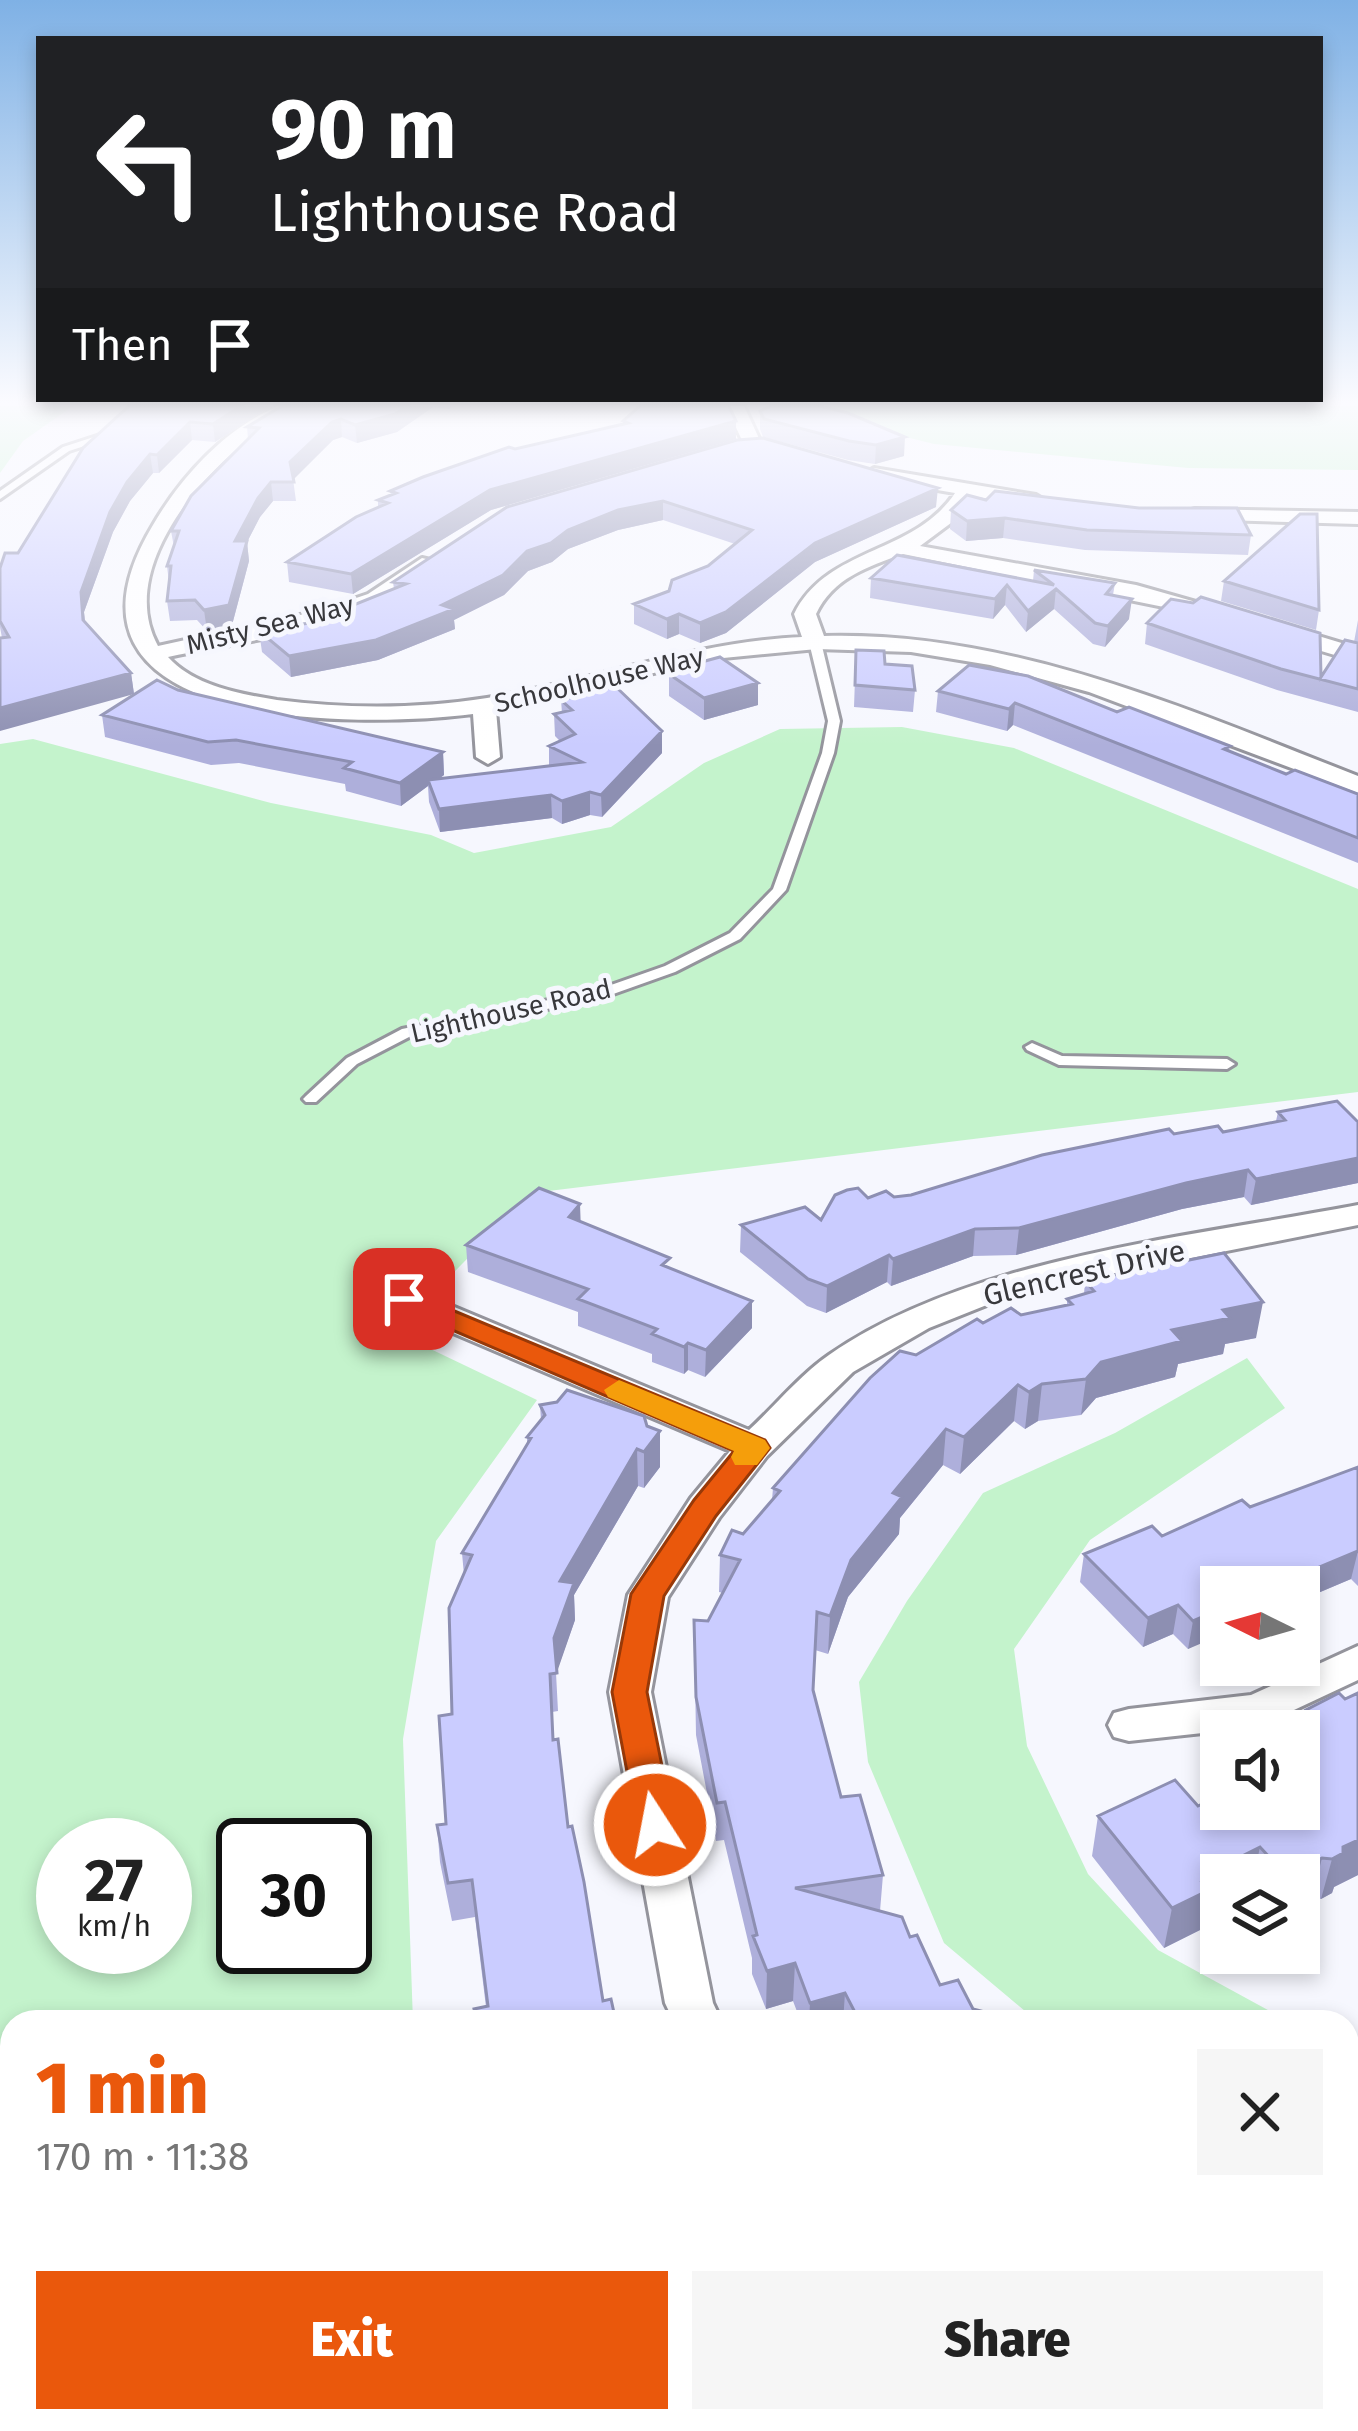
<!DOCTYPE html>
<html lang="en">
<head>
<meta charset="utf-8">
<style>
  :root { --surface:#fff; --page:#f6f6f6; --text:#222; --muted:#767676; --accent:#ea580c }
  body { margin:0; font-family:"Fira Sans",sans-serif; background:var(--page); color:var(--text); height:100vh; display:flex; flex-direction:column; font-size:45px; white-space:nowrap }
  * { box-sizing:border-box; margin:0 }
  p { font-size:39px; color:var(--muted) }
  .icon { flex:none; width:66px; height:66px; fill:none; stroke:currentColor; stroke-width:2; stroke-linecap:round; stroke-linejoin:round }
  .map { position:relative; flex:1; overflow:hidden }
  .side { position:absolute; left:0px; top:2010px; width:1359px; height:423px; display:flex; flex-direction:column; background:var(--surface); border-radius:36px 36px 0 0; box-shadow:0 6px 18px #0003 }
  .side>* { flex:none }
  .hud { position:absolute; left:36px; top:36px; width:1287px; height:366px; border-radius:0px; box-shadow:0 6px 18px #0003; background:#202124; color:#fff; overflow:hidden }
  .needle { width:78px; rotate:275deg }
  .controls { position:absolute; left:1200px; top:1566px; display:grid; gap:24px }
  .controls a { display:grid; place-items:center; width:120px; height:120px; border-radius:0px; background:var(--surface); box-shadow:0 6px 18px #0003; font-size:60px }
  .speed { position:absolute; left:36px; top:1818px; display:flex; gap:24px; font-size:60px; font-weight:700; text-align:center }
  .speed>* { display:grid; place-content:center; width:156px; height:156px; border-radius:50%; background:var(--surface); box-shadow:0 6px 18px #0003; line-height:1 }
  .speed small { font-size:30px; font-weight:400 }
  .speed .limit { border:6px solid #111; border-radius:18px; background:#fff; color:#111 }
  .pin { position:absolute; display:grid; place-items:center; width:102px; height:102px; color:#fff; margin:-51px; border-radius:24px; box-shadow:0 6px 18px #0006 }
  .me { position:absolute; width:132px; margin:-66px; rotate:349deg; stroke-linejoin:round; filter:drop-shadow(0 0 9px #0008) }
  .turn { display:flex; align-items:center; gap:42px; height:252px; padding:0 36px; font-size:54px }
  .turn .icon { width:156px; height:156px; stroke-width:2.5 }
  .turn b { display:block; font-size:84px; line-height:102px }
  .then { display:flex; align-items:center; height:114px; padding:0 36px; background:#0003; gap:24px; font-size:45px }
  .round { display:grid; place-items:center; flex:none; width:126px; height:126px; border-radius:0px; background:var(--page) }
  .overview { display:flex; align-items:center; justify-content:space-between; height:204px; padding:0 36px }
  h1 { font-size:72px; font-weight:800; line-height:90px; color:var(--accent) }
  .action { display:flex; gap:24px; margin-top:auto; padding:24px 36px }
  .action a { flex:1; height:138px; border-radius:0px; background:var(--accent); color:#fff; font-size:48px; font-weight:800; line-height:138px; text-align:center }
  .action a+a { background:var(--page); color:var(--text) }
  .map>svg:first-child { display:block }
  .green { fill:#c4f3cc; fill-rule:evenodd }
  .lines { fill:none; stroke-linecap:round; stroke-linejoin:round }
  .lane-casing { stroke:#94949c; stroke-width:6 }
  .street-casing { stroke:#94949c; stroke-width:6 }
  .lane { fill:#fff; fill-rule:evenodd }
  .street { fill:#fff; fill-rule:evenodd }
  .wall { fill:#aeafdb }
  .shaded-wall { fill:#8d8fb2 }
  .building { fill:#caccff; stroke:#8d8fb2; stroke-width:3 }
  .route { fill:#ea580c; stroke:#983908; stroke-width:3 }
  .slow { fill:#f59e0b }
  .labels { text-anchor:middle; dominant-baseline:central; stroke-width:10; stroke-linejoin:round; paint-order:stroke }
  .far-street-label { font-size:27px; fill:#38383c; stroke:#f6f7fe }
  .street-label { font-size:30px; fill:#38383c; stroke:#f6f7fe }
</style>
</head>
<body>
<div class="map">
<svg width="1358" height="2431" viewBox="0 0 1358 2431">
  <rect width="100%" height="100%" fill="#f6f7fe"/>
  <path class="green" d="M0,406H73L23,441L0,473Z
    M782,406H1358V470L1188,468L934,444Z
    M902,727L1014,748L1358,889V1092L532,1193L395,1332L537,1400L436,1541L403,1739L413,2022H12V2421H490L496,2431H0V744L33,739L271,803L431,835L474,853L611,827L704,763L780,729ZM63,1845H165V1947H63ZM243,1845H345V1947H243Z
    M1247,1358L1285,1408L1090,1540L1014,1649L1027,1746L1088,1874L1158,1950L1290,2022H1038L944,1943L868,1762L859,1682L907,1601L983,1493L1115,1433Z
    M1347,2053L1358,2059V2431H1272V2421H1347Z"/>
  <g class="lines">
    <g class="lane-casing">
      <path id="lane" d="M103,434L108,437L106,439L69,451L0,499V491L63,447Z
        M811,640L821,642L840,721L834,753L786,890L740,939L675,972L602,998L411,1036L357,1064L316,1102H306L303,1099L306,1096L347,1058L402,1029L594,991L665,966L730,933L773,889L822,753L828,721L809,642Z
        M1032,1043L1062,1056L1227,1059L1235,1064L1227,1069L1059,1065L1027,1050L1025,1047Z"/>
    </g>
    <g class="street-casing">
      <path id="street" d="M279,406H304C288,419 266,425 249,439C194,482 118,573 158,646L318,611L368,594L422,558L439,562C375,631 256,637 168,657C194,686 240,694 277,700C346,709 418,709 487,698C594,681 693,642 802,637L794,614C828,546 914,555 955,493L867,478L864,474L874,468L1036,495L1046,501L1036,507L972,496L959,517L920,546L1136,585L1224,610L1213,617L903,554C867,567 833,578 816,614L824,636C1011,631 1187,709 1358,776V793L1089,692L990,665L911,652L817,649L713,659L496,710L500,757L488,764L476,757L473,714C352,729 30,730 153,525C181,477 226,427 279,406Z
        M726,406H744L763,447L761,451H747Z
        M1195,509L1358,512V524L1188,519V511Z
        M1279,624L1358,648V662L1271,636L1268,631Z
        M1358,1205V1225L1019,1292L929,1328L853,1372L767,1456L719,1518L668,1597L651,1692L713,2003L722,2022H674L665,2003L609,1692L628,1595L691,1498L730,1451L392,1307L387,1299L392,1291H416L749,1430C775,1406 800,1375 829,1355C970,1257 1191,1237 1358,1205Z
        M1358,1646V1680L1258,1727L1129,1741L1114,1737L1108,1725L1114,1713L1129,1709L1251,1695Z"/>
    </g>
    <use href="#lane" class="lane"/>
    <use href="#street" class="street"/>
  </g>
  <path class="wall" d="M129,406H271L215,442L192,440L159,473H153L130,501L113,532L84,612L85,622L131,673L134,694L2,638L0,627V568L18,553Z
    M282,406H453L449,409L433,407L397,432L357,443L342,437L333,440L293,479L296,501H273L260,517L247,542L249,561L232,625L207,631L197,620L170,621L167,601L169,583L167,566L174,547L171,531L248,439L247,427Z
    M771,406L904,456L875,464L848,460L763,437L760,429V411Z
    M623,421L736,439L491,510L353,594L289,582L287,562L378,507V500L391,495L390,491L515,449L623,425Z
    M737,440L936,507L815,562L726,633L700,643L679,634L667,639L634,624V604L669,591L708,566L735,544L663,520L618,530L568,549L552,562L528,571L504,595L454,620L455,629L378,660L291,677L262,652L259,631L309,623L394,589L393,582Z
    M986,500L1251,535L1248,555L1085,550L1003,538L966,541L950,529L951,510Z
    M1034,570L1115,583L1113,595L1129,619L1105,647L1093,644L1054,609L1026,632L1005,605L993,619L870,598L871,578L1033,581Z
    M1224,581L1319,610L1316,630L1221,601Z
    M1358,620V712L1277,690L1145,644L1147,623L1321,677L1354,642Z
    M856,650L885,664L915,690L913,712L854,707Z
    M672,670L758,705L704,720L669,696V674H672Z
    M178,690L443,752L444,775L439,779L549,766V746L560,741L555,736L554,714L562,713L561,700L662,731V753L602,817L590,815L562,824L552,818L440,832L429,802L428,786L401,806L346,791L345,784L239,763L211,765L105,737L102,715Z
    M938,691L1117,712L1230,746L1229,751L1286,774L1358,794V863L1013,725L1007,731L936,712Z
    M1278,1112L1358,1122V1183L1251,1205L1244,1197L1182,1209L1016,1255L973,1256L891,1286L887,1282L826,1313L807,1306L740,1252L741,1225L821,1220L868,1198L894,1197L911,1195L1174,1134L1223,1132L1276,1121Z
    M580,1204V1222L670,1269L752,1301V1328L705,1377L688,1370L684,1374L652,1362V1354L578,1326V1312L468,1272L466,1245Z
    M1085,1281L1256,1338L1225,1344L1223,1354L1178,1364L1175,1377L1096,1398L1081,1415L1038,1421L1025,1429L1014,1421L960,1474L943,1465L900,1518L899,1534L848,1597L828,1654L815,1650L813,1690L841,1797L883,1875L880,1911L910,1937L940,1985L990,2022H801L793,2001L766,2009L752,1974V1958L724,1840L716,1841L696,1735L694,1620L708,1621L723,1593L719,1592L720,1555L743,1534L772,1500L773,1488L916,1355L983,1323L1067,1305V1299L1084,1294Z
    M540,1405L644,1416L660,1467L644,1488L638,1486L574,1595L575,1620L556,1673L558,1711L552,1712L553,1740L568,1827L603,2001L616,2022H475L474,2009L486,2007L475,1917L452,1921L440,1862L437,1825L446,1824L452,1714L464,1575L462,1553L527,1445V1437L541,1420Z
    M1358,1467V1586L1351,1579L1299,1601V1587L1188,1649L1173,1634L1143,1647L1080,1582L1084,1554L1162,1536L1250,1507Z
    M1358,1693V1875L1334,1887L1332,1893L1321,1899L1312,1898L1299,1905V1875H1221V1903L1212,1907L1210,1915L1203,1918L1200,1930L1164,1948L1092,1856L1098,1816L1198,1806L1221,1809L1302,1726L1306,1710L1345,1699Z
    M1055,2421H1237L1235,2431H1054Z"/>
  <path class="shaded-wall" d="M241,406H271L215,442L213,424Z
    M407,406L433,407L397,432L357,443L355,425Z
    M341,419L342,437L333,440L292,481L290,462L332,422Z
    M736,421V439L491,510L353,594L351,574L490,490Z
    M190,422L192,440L159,473L157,455Z
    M905,437L904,456L875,464L876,445Z
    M150,454L153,473L130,501L113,532L84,612L86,641L81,592L110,512L127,482Z
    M271,482L273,501L260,517L247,542L249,561L232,625L207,631L204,610L235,541L258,498Z
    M938,488L936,507L815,562L726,633L700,643V623L815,543Z
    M663,501V520L618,530L568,549L552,562L528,571L504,595L454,620L455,629L378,660L291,677L289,656L442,605L527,551L568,530L618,510Z
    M1005,518L1003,538L966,541L967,521Z
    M1007,585L1005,605L993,619L995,599Z
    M1056,589L1054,609L1026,632L1028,611Z
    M1132,599L1129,619L1105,647L1108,626Z
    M679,614V634L667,639V619Z
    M131,673L134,694L0,731V708Z
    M758,683V705L704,720V698Z
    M1015,703L1013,725L1007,731L1009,709Z
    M662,731V753L602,817L601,795Z
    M443,752L444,775L430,785L428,780V786L401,806L400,783Z
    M590,792V815L562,824V801Z
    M551,795L552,818L440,832L439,809Z
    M1358,1158V1183L1251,1205L1256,1179Z
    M1248,1170L1244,1197L1182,1209L1016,1255L1019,1228L1186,1183Z
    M580,1204L581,1231L569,1217Z
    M975,1229L973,1256L891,1286L893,1259Z
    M889,1255L887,1282L826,1313L827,1286Z
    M752,1301V1328L705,1377L706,1350Z
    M1263,1302L1256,1338L1225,1344L1223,1354L1178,1364L1175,1377L1096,1398L1081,1415L1086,1379L1101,1362L1223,1310Z
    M688,1343V1370L684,1374V1347Z
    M1042,1384L1038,1421L1025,1429L1029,1392Z
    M1018,1385L1014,1421L960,1474L964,1437Z
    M946,1429L943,1465L900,1518L899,1534L848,1597L828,1654L830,1616L851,1560L893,1493Z
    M660,1431V1467L644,1488V1452Z
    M637,1449L638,1486L574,1595L575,1620L556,1675L554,1638L560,1581Z
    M1358,1551L1351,1579L1299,1601V1587H1272Z
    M1178,1605L1173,1634L1143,1647L1148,1618Z
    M1221,1609V1635L1188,1649L1193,1621Z
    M1358,1840V1875L1334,1887L1332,1893L1321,1899L1332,1859L1343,1847Z
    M1260,1847L1254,1875H1221V1903L1212,1907L1210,1915L1203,1918L1200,1930L1164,1948L1172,1908L1218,1868Z
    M1322,1858L1312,1898L1299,1905V1875H1290Z
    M795,1963L793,2001L766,2009L767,1971Z
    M845,1993L843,2022H809L810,2003Z"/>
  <path class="building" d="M129,406H241L213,424L190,422L157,455L150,454L127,482L110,512L81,592L83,620L131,673L0,708V638L9,637L0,621V568L5,553H18L83,448Z
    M282,406H407L395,414L355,425L341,419L332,422L290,462L294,482H271L258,498L235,541H247L229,605L204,610L195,600L167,601L171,566H167L179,531H171L191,496L259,428L247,427Z
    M640,406H729L736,421L490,490L351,574L287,562L356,517L388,503L378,500L396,493L390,491L423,477L509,447L515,449L628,423L623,421Z
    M771,406H820L848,413L905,437L876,445L849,441L764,419L760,411Z
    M763,438L938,488L815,543L726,612L700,623L679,614L667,619L634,604L669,591L672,580L708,566L752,530L663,501L618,510L568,530L551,543L527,551L503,575L442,605L454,609L376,640L289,656L259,631L309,623L406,584L393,582L507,507L737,440Z
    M995,491L1139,508H1237L1251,535L1087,530L1005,518L967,521L951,510L967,495L986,500Z
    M1300,514H1317L1319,610L1224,581Z
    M897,555L1054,585L1034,570L1115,583L1106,594L1132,599L1108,626L1095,623L1056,589L1028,611L1007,585L995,599L871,578Z
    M1201,597L1320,633L1321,677L1345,640L1358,643V689L1281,669L1147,623L1171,599L1193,603Z
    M856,650L884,651L885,664L912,666L915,690L855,685Z
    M720,657L758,683L704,698L669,674L680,672L672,670Z
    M969,665L1028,676L1117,712L1129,707L1230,746L1224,749L1286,774L1295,770L1358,794V838L1015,703L1009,709L938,691Z
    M157,680L178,690L443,752L400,783L344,768L352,762L236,740L208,742L102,715Z
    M615,686L662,731L601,795L590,792L562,801L551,795L439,809L428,780L582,762L549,746L575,734L554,714L572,710L561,700Z
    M1337,1101L1358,1122V1158L1256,1179L1248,1170L1186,1183L1019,1228L975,1229L893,1259L889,1255L827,1286L808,1279L741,1225L805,1207L821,1220L835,1195L847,1190L858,1188L868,1198L886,1191L894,1197L911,1195L1042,1155L1169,1129L1174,1134L1218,1126L1223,1132L1285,1120L1278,1112Z
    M539,1188L580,1204L569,1217L670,1258L662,1265L752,1301L706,1350L688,1343L684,1347L652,1334L657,1329L578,1299L588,1289L466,1245Z
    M1224,1253L1263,1302L1223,1310L1230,1318L1172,1330L1182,1341L1101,1362L1086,1379L1042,1384L1029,1392L1018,1385L964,1437L946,1429L893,1493L902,1497L851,1560L830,1616L817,1612L813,1690L841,1797L860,1795L883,1875L795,1888L902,1917L910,1937L917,1935L940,1985L958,1980L973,2009L985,2012L990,2022H860L845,1993L810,2003L795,1963L767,1971L753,1936L757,1935L725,1802L717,1803L696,1697L694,1620L708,1621L740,1560L720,1555L732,1530L743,1534L780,1491L773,1488L870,1378L900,1351L916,1355L977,1319L983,1323L1011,1308L1021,1315L1072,1304L1067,1299L1094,1291L1085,1281Z
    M567,1390L644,1416L647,1426L660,1431L644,1452L637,1449L560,1581L574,1583L554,1638L557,1673L550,1674L553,1740L558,1739L568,1827L572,1826L584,1882L603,2001L611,1999L616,2022H477L474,2009L488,2006L472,1880L448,1883L437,1825L446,1824L439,1716L452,1714L449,1608L472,1555L462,1553L531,1438L527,1437L545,1415L540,1405L557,1402Z
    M1358,1467V1551L1272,1587H1221V1609L1193,1621L1178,1605L1148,1618L1084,1554L1152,1526L1162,1536L1242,1500L1250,1507Z
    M1339,1693L1345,1699L1358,1693V1840L1343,1847V1853L1332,1859L1322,1858L1290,1875H1286L1260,1847L1218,1868L1219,1875L1202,1882L1209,1890L1172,1908L1098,1816L1175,1780L1198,1806L1221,1795V1809H1299V1731H1294L1315,1719L1306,1710Z
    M558,2421H742L745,2425V2431H553L550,2427Z
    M1085,2421H1237L1235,2431H1082Z"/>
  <linearGradient id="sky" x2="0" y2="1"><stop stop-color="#7fb1e5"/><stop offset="0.54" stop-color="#fbfbff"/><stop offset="1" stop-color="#fbfbff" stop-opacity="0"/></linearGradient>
  <rect width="1358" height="746" fill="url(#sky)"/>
  <path class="route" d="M404,1290L765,1440L770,1448L716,1516L664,1596L647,1692L674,1825L668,1836L655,1840L642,1836L637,1825L612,1692L631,1594L694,1500L734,1451L394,1305L390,1299Z"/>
  <path class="slow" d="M619,1380L765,1440L770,1448L757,1465H735L731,1457L734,1451L608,1397L604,1390Z"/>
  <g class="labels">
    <g class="far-street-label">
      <text transform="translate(270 625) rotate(-14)">Misty Sea Way</text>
      <text transform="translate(599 680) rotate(-13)">Schoolhouse Way</text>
      <text transform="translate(511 1011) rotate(-13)">Lighthouse Road</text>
    </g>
    <g class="street-label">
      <text transform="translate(1084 1273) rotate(-13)">Glencrest Drive</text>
    </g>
  </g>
</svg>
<div class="controls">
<a><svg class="needle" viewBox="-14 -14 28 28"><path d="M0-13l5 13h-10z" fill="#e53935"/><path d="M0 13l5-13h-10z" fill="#767676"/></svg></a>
<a><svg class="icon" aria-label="sound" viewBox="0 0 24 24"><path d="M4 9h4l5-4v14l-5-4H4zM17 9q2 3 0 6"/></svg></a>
<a><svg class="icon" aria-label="layers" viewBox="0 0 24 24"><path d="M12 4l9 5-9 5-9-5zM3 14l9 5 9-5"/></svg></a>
</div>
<div class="speed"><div>27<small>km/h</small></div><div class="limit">30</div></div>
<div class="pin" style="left:404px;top:1299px;background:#d93025"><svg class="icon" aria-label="arrive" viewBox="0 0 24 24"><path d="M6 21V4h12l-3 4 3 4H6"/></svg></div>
<svg class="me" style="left:655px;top:1825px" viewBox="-20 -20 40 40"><circle r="17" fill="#ea580c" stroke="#fff" stroke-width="3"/><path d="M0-11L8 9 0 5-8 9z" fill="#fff"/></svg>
<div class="hud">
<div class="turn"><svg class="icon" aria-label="left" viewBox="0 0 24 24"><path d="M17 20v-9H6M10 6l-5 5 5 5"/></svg><div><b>90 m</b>Lighthouse Road</div></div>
<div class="then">Then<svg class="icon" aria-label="arrive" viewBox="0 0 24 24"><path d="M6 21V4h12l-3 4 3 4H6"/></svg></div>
</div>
<section class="side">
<div class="overview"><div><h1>1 min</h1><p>170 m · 11:38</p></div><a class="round"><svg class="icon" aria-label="close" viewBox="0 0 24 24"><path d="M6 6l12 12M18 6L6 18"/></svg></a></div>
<div class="action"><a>Exit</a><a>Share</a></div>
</section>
</div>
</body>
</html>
